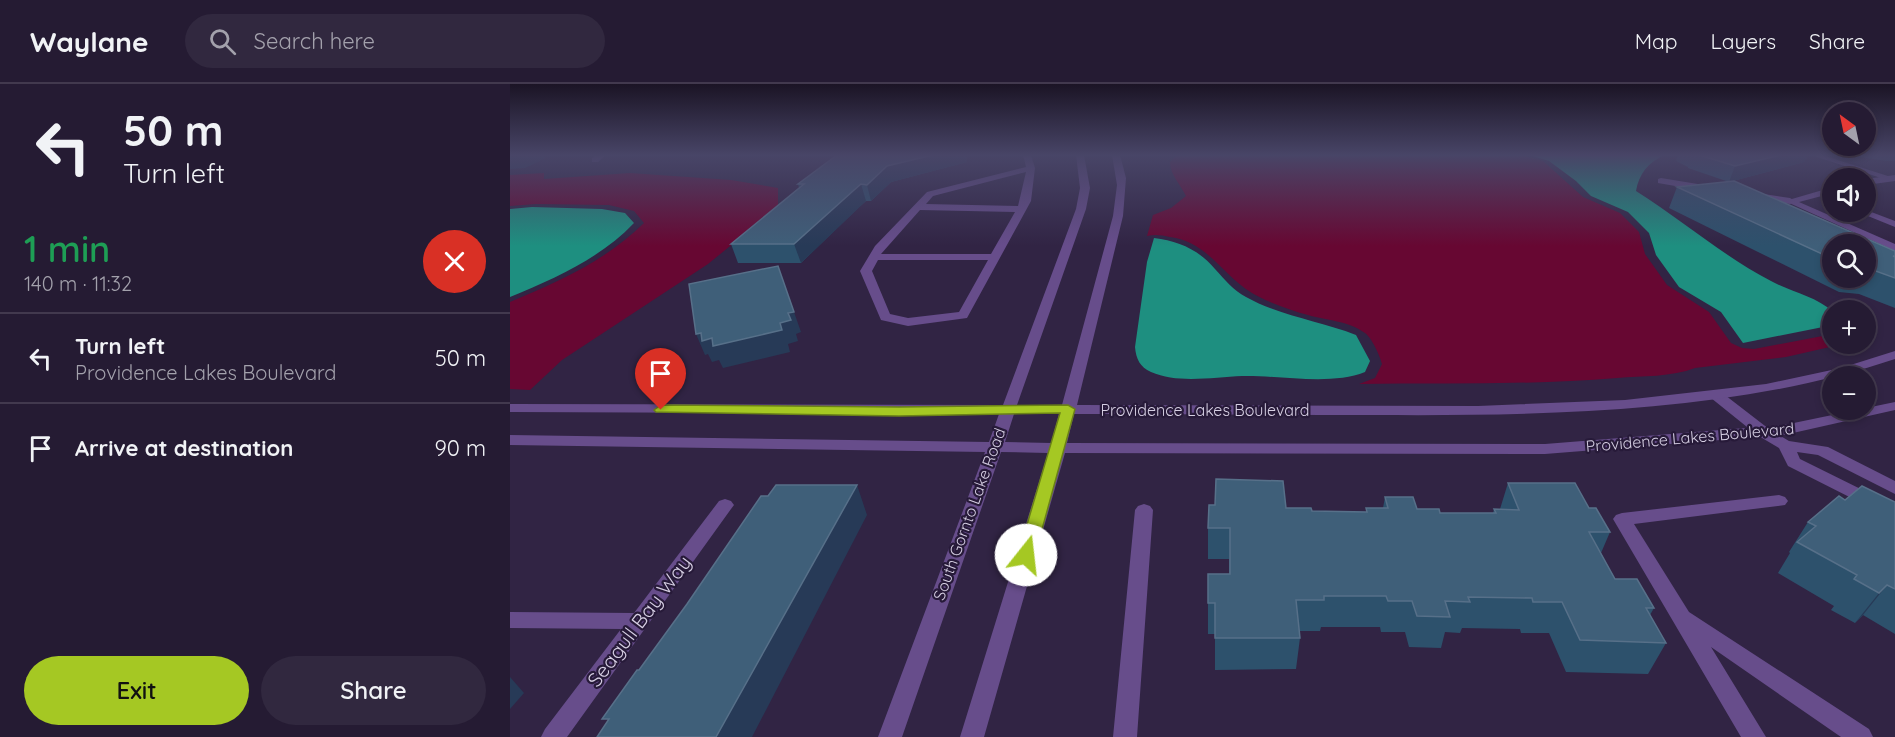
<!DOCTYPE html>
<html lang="en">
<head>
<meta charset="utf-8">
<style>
  :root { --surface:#251b33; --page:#31283f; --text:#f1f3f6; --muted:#a3a1ac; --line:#42394e; --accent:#a5c823 }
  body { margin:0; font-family:Quicksand,sans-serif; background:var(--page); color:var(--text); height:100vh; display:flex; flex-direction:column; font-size:22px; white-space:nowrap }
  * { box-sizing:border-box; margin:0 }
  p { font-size:20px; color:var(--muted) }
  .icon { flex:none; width:33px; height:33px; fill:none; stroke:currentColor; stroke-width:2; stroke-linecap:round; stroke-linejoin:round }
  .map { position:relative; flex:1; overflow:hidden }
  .drawer { display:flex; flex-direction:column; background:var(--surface); width:510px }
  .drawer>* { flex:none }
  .hud { background:#251b33; color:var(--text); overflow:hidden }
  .needle { width:39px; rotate:327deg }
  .buttons { position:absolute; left:1312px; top:18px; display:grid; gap:12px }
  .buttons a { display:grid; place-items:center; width:54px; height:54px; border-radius:50%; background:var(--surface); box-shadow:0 3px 9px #0003,0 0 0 2px var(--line); font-size:30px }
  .pin { position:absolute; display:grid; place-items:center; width:51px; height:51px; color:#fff; margin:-62px -26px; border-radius:50% 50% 50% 0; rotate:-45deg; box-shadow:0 0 6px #0007 }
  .pin .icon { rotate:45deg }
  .me { position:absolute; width:66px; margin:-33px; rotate:16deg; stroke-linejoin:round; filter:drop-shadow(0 0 4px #0008) }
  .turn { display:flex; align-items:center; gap:21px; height:126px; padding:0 24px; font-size:27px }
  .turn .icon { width:78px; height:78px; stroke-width:2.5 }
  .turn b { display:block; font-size:42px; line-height:51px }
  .round { display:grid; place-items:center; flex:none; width:63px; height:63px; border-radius:32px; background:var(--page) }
  .summary { display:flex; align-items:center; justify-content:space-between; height:102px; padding:0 24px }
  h1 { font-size:36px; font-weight:600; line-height:45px; color:#1e9e55 }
  .button { display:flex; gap:12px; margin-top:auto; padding:12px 24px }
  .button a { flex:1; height:69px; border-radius:36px; background:var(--accent); color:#111; font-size:24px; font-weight:600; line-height:69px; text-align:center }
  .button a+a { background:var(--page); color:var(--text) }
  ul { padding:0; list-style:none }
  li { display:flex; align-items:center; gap:18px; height:90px; padding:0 24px; border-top:2px solid var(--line) }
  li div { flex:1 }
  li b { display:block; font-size:22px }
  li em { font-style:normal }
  header { display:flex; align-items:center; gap:36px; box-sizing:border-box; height:84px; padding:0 30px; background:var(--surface); border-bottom:2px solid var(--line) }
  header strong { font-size:28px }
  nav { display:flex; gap:33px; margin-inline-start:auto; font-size:21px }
  .search { width:420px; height:54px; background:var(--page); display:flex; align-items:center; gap:15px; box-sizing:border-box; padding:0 21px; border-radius:33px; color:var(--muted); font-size:22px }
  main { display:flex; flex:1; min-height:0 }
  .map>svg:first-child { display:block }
  .green { fill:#670732 }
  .water { fill:#1e8f80 }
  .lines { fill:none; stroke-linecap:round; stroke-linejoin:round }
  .service { fill:#674d8b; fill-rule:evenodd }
  .minor { fill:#674d8b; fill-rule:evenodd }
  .tertiary { fill:#674d8b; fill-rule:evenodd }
  .wall { fill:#2d516c; fill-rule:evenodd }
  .shaded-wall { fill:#273a57 }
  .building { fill:#3f5f79; stroke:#577089; stroke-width:1.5 }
  .route { fill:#a5c823; stroke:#6b8217; stroke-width:1.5 }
  .labels { text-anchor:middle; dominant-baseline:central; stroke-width:4.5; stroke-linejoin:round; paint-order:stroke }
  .street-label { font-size:16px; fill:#d6cfe3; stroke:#271a39 }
  .near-street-label { font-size:20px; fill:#d6cfe3; stroke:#271a39 }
</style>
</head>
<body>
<header>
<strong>Waylane</strong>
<div class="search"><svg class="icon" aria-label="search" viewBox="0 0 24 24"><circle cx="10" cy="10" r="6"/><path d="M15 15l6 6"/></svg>Search here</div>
<nav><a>Map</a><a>Layers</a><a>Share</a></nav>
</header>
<main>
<section class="drawer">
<div class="hud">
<div class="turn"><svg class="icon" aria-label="left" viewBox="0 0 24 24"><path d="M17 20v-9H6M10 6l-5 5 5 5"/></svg><div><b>50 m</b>Turn left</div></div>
</div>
<div class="summary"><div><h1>1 min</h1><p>140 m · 11:32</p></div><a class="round" style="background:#d93025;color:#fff"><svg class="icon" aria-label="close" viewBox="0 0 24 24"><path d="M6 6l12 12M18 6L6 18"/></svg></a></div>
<ul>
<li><svg class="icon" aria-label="left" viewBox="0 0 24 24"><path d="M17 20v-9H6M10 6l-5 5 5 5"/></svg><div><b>Turn left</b><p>Providence Lakes Boulevard</p></div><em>50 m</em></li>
<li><svg class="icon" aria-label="arrive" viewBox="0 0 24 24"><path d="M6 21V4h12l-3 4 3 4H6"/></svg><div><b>Arrive at destination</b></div><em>90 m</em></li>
</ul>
<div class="button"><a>Exit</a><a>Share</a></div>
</section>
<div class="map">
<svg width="1385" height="653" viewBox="0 0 1385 653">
  <rect width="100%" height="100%" fill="#312444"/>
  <path class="green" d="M667,71H1011L1033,77L1073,113L1110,129L1129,148L1135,170L1157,201L1199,228L1221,259L1232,264L1244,265L1323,250V260H1333L1276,273L1185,284C1162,293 1132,292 1107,294C1022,301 935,299 849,300L865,294L872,280C870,272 862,254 855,249C839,237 815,236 798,231C780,226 757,218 742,209C712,191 698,158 660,153C652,151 645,150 637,152L643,131L661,124L676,112C671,101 660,91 660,78Z
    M34,89V95L120,89L221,96L268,104V123L198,180L52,276L20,306L0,305V218C48,198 97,176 134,139L124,127L99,121L26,120L0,122V91Z"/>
  <path class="water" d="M1019,71H1155C1138,78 1129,90 1126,107C1172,136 1213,172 1261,197C1281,208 1306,212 1323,228V241L1233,259L1211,228L1169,203L1146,171L1139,149L1118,128L1081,112L1066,97L1039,77Z
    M22,123L92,125L115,129L124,139C91,174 44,195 0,213V125Z
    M644,154C669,157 689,166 705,185C715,196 723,206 736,213C770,232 810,237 846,251L860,277L855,288C820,302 770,291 732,292C704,293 668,300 641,288C630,283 626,275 625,263L637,178Z"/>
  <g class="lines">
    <path class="service" d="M87,71H96L88,78H82V74Z
      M513,71H521L525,84L521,117L457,234L398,242L371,236L350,187L365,162L417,108L516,83ZM516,88L508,122L416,120L423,112ZM410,126L505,128L481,170H371ZM368,176H478L449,228L398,234L380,230L362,187Z
      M1301,71H1312L1381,93L1374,95Z
      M1151,94L1200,102L1205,105L1200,108L1148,99V95Z
      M1247,109L1280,114L1285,117L1280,120L1244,114L1242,112Z"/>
    <path class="minor" d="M1385,91V97L1356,101V95Z
      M1323,103V109L1289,118L1385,160V167L1275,117Z
      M1356,126L1385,137V143L1348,128Z
      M1206,307L1211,308L1259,345L1279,357L1318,363L1385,397V410L1308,371L1287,368L1290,375L1385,422V436L1278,382L1269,364L1247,351L1201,314L1199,311Z
      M1269,411L1275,413L1278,417L1275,421L1124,440L1179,528L1359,645L1363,653H1331L1201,563L1256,653H1231L1103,435L1106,431L1112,429Z
      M215,415L221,417L224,421L221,425L57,653H31L35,645L111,545L0,544V528L124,529L209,417Z
      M634,420L640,422L643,426L627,653H603L625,426L628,422Z"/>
    <path class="tertiary" d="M566,71H574L580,104L576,125L507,321H552L603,132L607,101L602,71H610L616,94L613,132L567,321L968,322L1115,316L1256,300L1331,284L1385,267V275C1225,329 1035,332 865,331C765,331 665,330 564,330L557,359L1035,360L1274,341L1385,318V326L1274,351L1035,370L555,369L474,653H450L538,369L491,368L392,653H368L475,368L0,361V351L479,358L489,330L0,328V320L493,321L566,125L570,104ZM504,330H549L541,359L495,358Z"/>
  </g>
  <path class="wall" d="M329,71H456L457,78L381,98L361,117H356L348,124L291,179H228L221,160L289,104L288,100Z
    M1168,71H1298L1294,78L1219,98L1178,84V83L1166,77Z
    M1339,71H1385V77H1376Z
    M1167,103L1385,167V224L1349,210L1329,208L1159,124ZM1323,160H1356V194H1323Z
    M998,399L1079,424L1100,448L1091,469L1105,495L1144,524L1140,531L1156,559L1138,590L1056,588L1039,549H1011L1010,545L952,544L950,549L935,548L931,564L899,563L895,548H871L870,543H811L810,547H789L790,554L786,585L705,586V550H698V490H719V475H698V444L776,424L802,427L856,428V424H873L875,413L907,425L930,429H983L984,425H990Z
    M1335,416L1385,418V550L1353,531L1345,539L1321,526L1324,522L1268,489L1280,469L1279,468L1298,438Z"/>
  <path class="shaded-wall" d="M0,71H39L30,77L15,84L0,85Z
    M423,71H456L457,78L381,98L361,117L357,101L377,82Z
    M1271,71H1298L1294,78L1219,98L1225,82Z
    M351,100L356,117L291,179L284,160Z
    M284,228L291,248L286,250L288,257L278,260L280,268L213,284L209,276L202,278L198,270L195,271L186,250L191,249L202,254L270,239L278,229Z
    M347,401L357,431L242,653H206Z
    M1377,501L1353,531L1345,539L1369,509Z
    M0,593L14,609L0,625Z"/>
  <path class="building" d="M327,71H423L377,82L357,101L351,100L343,107L284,160H221L294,100H288Z
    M1189,71H1271L1225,82Z
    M1224,97L1385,167V172H1383L1385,173V194L1363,186L1356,185V160H1323V175L1167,103Z
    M268,182L284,228L278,229L281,236L270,239L272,246L203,262L202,254L192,257L191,249L186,250L179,200Z
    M706,395L773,397L776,424H801L802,427L857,428L856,424H878L875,413H903L907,425H929L930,429H986L984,425L1009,426L998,399H1065L1079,424H1086L1100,448H1079L1105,495H1127L1144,524H1136L1156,559L1070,556L1052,518H1023L1022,514L958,513L960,518L935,517L940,533L907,532L902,517H878L876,512H814V516H786L790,554H705V519H698V490H720V444H698L699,421H705Z
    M266,401H347L206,653H87L99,635H92L127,586H129L177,520L251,412H258Z
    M1352,402L1385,418V505L1377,501L1369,509L1344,495L1347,491L1287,458L1306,442L1298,438L1329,412L1335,416Z"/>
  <linearGradient id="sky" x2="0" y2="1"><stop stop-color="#1b1425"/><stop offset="0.44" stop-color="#484567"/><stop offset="1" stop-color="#484567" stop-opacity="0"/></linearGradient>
  <rect width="1385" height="162" fill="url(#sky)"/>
  <path class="route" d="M151,321L389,323L558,321L565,325L525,471L523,475L516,477L510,475L508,471L550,329L389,332L146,328L144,326Z"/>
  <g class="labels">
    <g class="street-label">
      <text x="695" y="326">Providence Lakes Boulevard</text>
      <text transform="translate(1180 353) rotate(-5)">Providence Lakes Boulevard</text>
      <text transform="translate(459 430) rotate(-70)">South Gornto Lake Road</text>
    </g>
    <g class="near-street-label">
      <text transform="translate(129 537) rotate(-53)">Seagull Bay Way</text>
    </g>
  </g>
</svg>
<div class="buttons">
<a><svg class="needle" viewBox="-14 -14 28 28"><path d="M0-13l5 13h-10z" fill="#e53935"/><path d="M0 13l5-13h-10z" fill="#a3a1ac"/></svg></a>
<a><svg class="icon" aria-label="sound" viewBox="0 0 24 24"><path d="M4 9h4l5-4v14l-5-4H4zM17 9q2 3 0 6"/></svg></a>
<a><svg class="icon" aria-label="search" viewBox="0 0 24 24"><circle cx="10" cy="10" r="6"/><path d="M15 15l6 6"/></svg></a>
<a>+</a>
<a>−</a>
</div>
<div class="pin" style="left:151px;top:326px;background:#d93025"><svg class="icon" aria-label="arrive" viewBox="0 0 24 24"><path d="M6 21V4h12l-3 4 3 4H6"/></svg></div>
<svg class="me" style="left:516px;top:471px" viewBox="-20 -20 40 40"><circle r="19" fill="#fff"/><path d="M0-13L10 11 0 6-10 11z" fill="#a5c823"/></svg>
</div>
</main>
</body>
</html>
